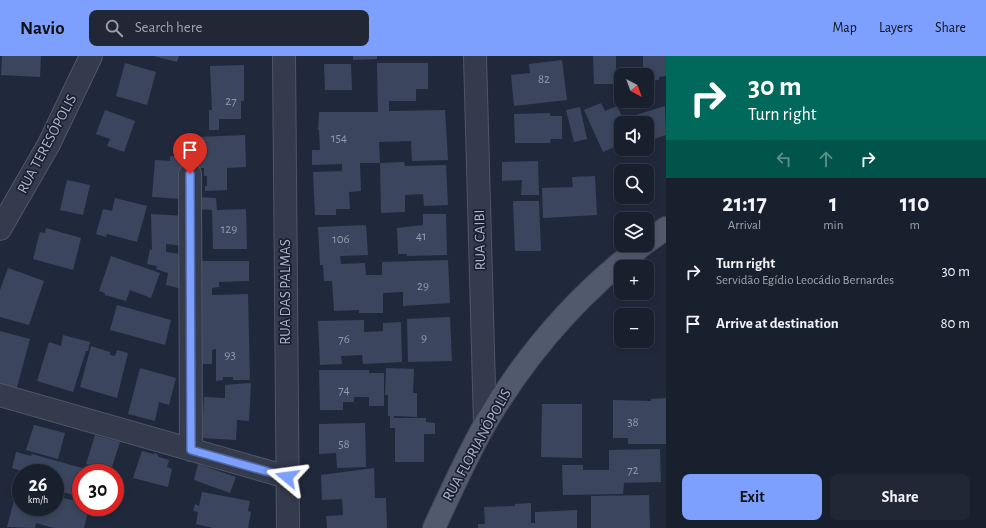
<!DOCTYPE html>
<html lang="en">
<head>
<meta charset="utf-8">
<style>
  :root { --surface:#181f2d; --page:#212735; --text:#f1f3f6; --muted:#9fa2aa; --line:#363d49; --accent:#7da0ff }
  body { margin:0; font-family:"Alegreya Sans",sans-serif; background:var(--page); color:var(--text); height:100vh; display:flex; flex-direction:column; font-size:15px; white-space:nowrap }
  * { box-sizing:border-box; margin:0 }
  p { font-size:13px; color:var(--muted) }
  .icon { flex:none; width:22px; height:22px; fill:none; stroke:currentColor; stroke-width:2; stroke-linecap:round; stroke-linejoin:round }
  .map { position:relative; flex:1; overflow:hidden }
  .drawer { display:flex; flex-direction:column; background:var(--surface); width:320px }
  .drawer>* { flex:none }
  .guide { background:#00695c; color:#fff; overflow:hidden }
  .needle { width:26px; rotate:139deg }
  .buttons { position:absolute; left:614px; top:12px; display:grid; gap:8px }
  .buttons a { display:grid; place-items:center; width:40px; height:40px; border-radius:8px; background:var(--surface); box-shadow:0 2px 6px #0003,0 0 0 1px var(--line); font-size:20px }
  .speed { position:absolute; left:12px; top:408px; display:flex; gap:8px; font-size:20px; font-weight:700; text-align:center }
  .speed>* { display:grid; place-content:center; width:52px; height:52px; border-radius:50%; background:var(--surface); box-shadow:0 2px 6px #0003,0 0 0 1px var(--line); line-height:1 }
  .speed small { font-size:10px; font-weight:400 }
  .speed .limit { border:6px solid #d22; background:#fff; color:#111 }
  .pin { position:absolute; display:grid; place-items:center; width:34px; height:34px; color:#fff; margin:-41px -17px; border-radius:50% 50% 50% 0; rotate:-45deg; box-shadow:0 0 4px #0007 }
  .pin .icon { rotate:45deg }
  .me { position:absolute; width:44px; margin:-22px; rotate:286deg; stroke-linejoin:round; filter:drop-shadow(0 0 3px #0008) }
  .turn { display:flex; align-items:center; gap:14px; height:84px; padding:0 16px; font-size:18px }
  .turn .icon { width:52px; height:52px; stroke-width:2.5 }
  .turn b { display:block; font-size:28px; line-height:34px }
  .lanes { display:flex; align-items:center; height:38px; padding:0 16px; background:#0003; justify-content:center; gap:20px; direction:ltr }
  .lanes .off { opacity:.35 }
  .eta { display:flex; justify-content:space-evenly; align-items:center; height:68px; text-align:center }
  .eta b { font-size:24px; font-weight:600; line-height:28px }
  .cta { display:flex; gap:8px; margin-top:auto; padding:8px 16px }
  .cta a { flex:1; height:46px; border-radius:8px; background:var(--accent); color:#111; font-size:16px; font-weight:600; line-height:46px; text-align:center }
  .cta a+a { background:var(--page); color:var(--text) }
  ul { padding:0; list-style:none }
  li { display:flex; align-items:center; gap:12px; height:52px; padding:0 16px }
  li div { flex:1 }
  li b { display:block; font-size:15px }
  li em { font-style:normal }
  header { display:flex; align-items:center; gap:24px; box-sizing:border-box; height:56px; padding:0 20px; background:var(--accent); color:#111 }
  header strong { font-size:19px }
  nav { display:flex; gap:22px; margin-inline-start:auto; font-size:14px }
  .search { width:280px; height:36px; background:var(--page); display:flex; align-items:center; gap:10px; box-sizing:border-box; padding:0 14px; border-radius:8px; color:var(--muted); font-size:15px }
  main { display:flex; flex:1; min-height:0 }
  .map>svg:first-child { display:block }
  .building { fill:#3b455d }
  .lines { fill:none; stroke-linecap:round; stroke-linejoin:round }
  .minor-casing { stroke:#4f5667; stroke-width:24 }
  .major-casing { stroke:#3d4455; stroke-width:24 }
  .minor { stroke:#343b4c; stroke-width:22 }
  .major { stroke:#515a6d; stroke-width:22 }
  .route-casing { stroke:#5168a6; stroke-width:10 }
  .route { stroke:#7da0ff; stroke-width:7 }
  .labels { text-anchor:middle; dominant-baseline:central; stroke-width:3.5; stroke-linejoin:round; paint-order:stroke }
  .number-label { font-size:13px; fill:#929aad }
  .street-label { font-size:15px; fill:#afb6c8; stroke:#192031 }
</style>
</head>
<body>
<header>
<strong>Navio</strong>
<div class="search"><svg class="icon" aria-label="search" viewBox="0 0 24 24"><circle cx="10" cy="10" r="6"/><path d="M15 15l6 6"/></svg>Search here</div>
<nav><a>Map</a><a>Layers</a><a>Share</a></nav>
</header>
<main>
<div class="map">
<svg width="666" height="472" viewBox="0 0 666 472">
  <rect width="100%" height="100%" fill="#20293c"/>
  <path class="building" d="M2,0H41L40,21L1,19Z
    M153,0H179L177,6Z
    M353,0H377V3L353,4Z
    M593,0H616V28H594Z
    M643,0H666V20L659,21V24L647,25V19H643Z
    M562,4L567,44L514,50L511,19L530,17L529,8Z
    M125,7L156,16L147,49L116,40Z
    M377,7H428V33H416V45H389V55L445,54L448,104L412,105L411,85L379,86L380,107H360L361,135L349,136L350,153H336V159H315L313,116L342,115V108L312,109V94H320L319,74H318L319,56H378Z
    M324,8H351L352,34H325Z
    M244,9V45H241V63H219V74H209V54H212L210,10Z
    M601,47L605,55L617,50L625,67H621V88L603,96L584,54Z
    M665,50L666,79L647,85V67H638L636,59Z
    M580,51L587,83L574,86L566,54Z
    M105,54L135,65L124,96L107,90L110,83L96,78Z
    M550,57V60H562V83H551L550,87H515L514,58Z
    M245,79L246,111L227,112V134L205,135V130H207V120H204V112H197L196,81Z
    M170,100L186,102L182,143L152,141L155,104L170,105Z
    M538,105L539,139H521L522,124L502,125V106Z
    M404,106L405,110L446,109L448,149L424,150L423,138L405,139V156L381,157L380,107Z
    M595,120L597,159L543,162L542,132L573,131L572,121Z
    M67,124L90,129L83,159L60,154Z
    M197,141L216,142L217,154L246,153L247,193H213L212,154L197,153Z
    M115,142L147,150L137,186L107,178L106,181L96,178L103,153L112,155Z
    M513,145H539L541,195H515Z
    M151,158L186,160L185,190L166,188V196L187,199L182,233L166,229L168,217L156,213L157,210L147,208L150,193L152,194Z
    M423,158H446L447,199L407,200V198H398L397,172L423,169Z
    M366,169L368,199L340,200L341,208L365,207L366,219H382V206L448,204L450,247L403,250V236L383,237V257H359V254L334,255L332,225H324L323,209H320L318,171Z
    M46,172L81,182L73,214L33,203L40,176L45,177Z
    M111,200L160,217L151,242L130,234L126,245L105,239V237L99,235Z
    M197,205H249V225L219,226V231L212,232V239L248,238L250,324H233V321H223V324L216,325V293L212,294V308H198Z
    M8,212L44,225L29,269L0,261V234Z
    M117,249L171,264L165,289L110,274Z
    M450,261L452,305L408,306L407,263Z
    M364,264V276L383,275V267L401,266L402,306L363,308L362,299L341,300L342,308L320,309L318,265Z
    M0,275L30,283L16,335L0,330Z
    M63,279L90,286L88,295H86L73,336L37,325L49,286L61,290Z
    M91,290L110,296V299L115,300L117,294L128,297L117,342L80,331Z
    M140,312L176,322L169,349L159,346L155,365L128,358Z
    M386,312L414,313L413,337H417V361L394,360V362H426V366L435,367V378H424V406H395V372H390V360H388V339H385Z
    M319,314H369V317H384V350H369V341H354V346H343V354H320Z
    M251,327L249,365L237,364L236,384L202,382L204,341L225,342V329Z
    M666,342V388H628V382H613V344L651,345V343Z
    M542,348H582V402L541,401Z
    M365,367L366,411L337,412L336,397L319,398V368Z
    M34,369L65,377L58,403L26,394Z
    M95,379L120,386L111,414L86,408Z
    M660,393L661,426L624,427L623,438L563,439L562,409H583V414H609V394Z
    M142,395L153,398L156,397L159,401L169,404L167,411L172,413L168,431L133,422Z
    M16,396L31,400L32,398L100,417H81V439L77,438V440L55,434V417H27L12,412Z
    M198,408L236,421L230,437L194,424Z
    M374,412L375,442H386L387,472H327L326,460L343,459L342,443L322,444L321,419Z
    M18,429L21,430V451H55V440L76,445V447L81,449V451H89L84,472H54L36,467L35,472L7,471Z
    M202,436L250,445L248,455L251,456L248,472H213L196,468L198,456L193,455L195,448L199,450Z
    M649,439L650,472H591V440Z
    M531,447V467H535V456L577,454V472H478V468H485L484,451L515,450V448Z"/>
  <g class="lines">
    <g class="minor-casing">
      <path id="minor" d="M284,0L288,472
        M475,0L485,368
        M190,118L191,394
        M0,173L49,88L91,0
        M0,339L287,421"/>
    </g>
    <g class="major-casing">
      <path id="major" d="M647,186L666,172
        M434,472C450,437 466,402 485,368C525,300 579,237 643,189"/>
    </g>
    <use href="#minor" class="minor"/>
    <use href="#major" class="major"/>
  </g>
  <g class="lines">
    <g class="route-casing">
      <path id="route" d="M190,118L191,394L287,421"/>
    </g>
    <use href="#route" class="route"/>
  </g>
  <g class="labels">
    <g class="number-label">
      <text x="544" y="23">82</text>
      <text x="231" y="45">27</text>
      <text x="339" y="82">154</text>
      <text x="229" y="173">129</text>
      <text x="421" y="180">41</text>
      <text x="341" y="183">106</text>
      <text x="423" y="230">29</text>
      <text x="424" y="282">9</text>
      <text x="344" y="283">76</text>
      <text x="230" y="299">93</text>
      <text x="344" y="334">74</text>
      <text x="633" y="366">38</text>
      <text x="344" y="388">58</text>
      <text x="633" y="414">72</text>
    </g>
    <g class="street-label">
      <text transform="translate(47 88) rotate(-62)">RUA TERESÓPOLIS</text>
      <text transform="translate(480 184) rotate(-91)">RUA CAIBI</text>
      <text transform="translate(285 236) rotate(-90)">RUA DAS PALMAS</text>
      <text transform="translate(477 389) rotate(-61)">RUA FLORIANÓPOLIS</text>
    </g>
  </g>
</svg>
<div class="buttons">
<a><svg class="needle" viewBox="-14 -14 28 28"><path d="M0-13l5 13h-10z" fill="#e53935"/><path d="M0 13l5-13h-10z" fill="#9fa2aa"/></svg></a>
<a><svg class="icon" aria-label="sound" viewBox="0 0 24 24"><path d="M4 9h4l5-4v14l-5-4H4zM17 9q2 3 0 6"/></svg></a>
<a><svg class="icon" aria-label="search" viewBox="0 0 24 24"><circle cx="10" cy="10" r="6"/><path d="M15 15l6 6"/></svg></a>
<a><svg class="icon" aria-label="layers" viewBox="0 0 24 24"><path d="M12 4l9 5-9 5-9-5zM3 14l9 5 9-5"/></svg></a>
<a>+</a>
<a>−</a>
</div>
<div class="speed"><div>26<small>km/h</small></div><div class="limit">30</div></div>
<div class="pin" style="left:190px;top:118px;background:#d93025"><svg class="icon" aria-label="arrive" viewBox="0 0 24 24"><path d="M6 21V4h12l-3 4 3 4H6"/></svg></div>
<svg class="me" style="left:287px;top:421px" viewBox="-20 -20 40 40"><path d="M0-17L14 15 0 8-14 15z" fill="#7da0ff" stroke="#fff" stroke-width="4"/></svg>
</div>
<section class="drawer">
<div class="guide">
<div class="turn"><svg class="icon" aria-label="right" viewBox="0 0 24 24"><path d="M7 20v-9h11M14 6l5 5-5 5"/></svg><div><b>30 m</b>Turn right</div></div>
<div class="lanes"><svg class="icon off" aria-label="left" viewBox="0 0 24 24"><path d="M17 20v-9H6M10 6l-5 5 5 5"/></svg><svg class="icon off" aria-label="ahead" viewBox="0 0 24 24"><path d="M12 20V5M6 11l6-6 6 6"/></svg><svg class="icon" aria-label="right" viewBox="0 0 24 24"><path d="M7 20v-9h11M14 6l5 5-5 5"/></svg></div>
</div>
<div class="eta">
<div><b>21:17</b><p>Arrival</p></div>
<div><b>1</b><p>min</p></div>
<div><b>110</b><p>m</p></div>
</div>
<ul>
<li><svg class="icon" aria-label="right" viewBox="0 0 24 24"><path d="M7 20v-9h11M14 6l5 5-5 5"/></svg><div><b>Turn right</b><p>Servidão Egídio Leocádio Bernardes</p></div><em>30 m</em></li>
<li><svg class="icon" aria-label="arrive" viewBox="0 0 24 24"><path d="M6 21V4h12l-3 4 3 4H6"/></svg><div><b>Arrive at destination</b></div><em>80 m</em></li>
</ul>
<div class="cta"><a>Exit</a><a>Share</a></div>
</section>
</main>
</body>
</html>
